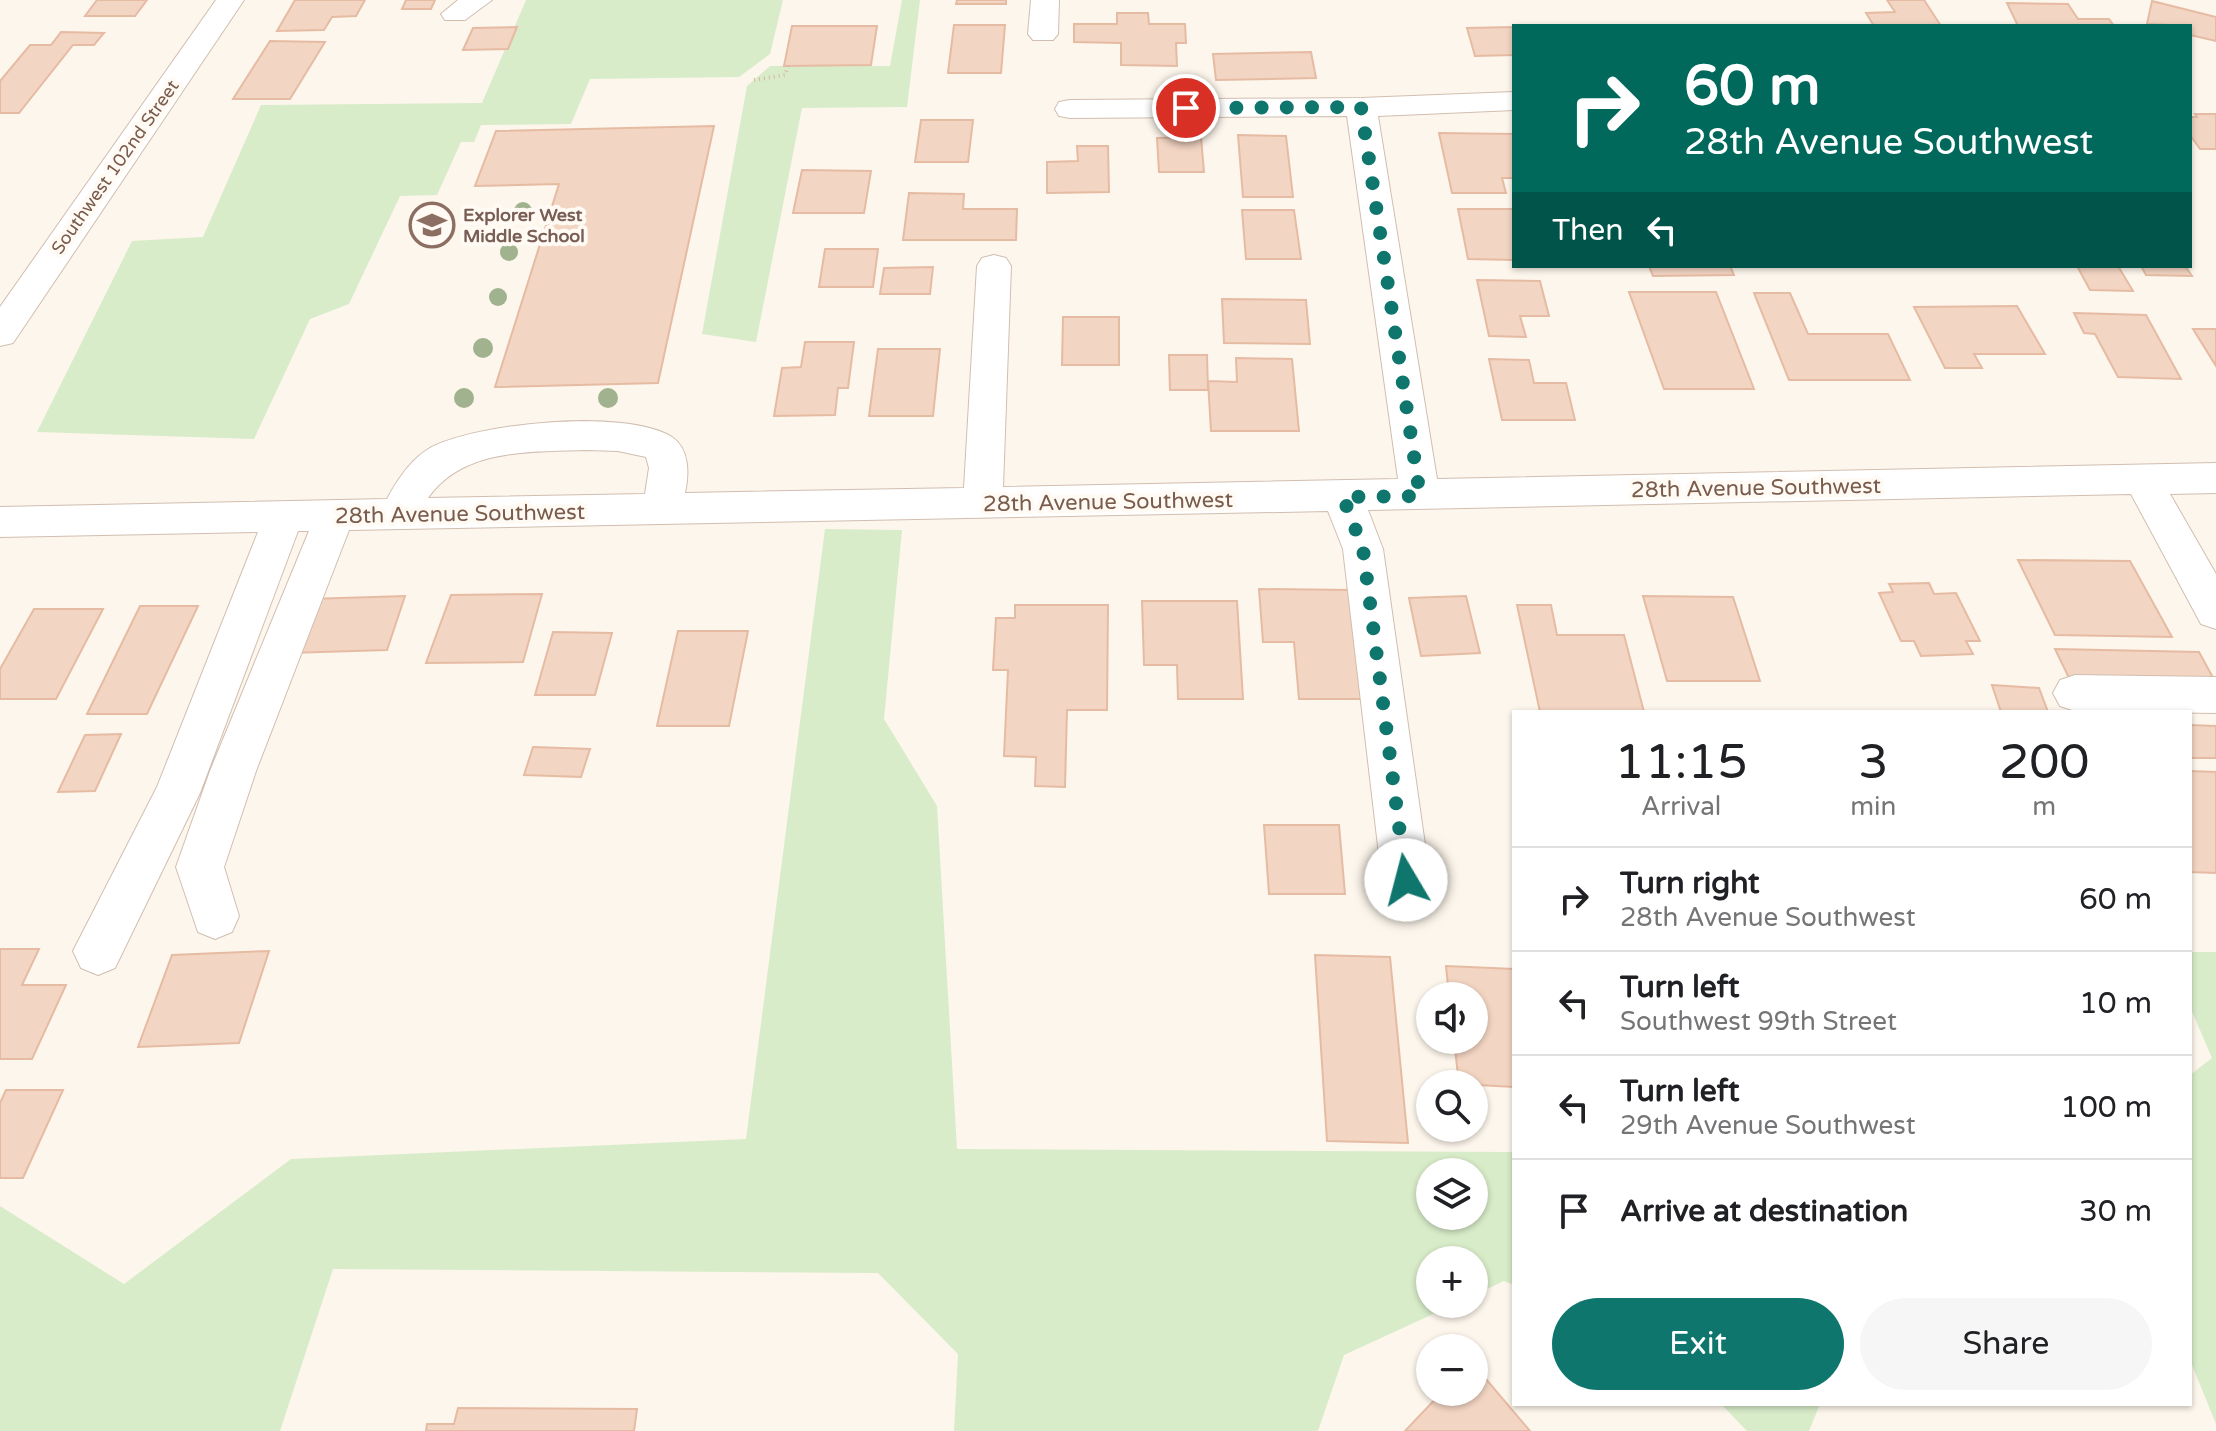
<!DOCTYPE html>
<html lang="en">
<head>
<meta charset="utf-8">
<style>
  :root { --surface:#fff; --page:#f6f6f6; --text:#202124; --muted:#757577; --line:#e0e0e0; --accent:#0f766e }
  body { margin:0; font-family:"Varela Round",sans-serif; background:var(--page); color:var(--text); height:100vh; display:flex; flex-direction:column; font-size:30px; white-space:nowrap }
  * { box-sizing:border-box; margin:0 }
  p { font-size:26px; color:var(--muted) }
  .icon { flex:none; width:44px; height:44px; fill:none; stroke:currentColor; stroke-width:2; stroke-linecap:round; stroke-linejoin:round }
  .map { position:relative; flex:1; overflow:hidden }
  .sheet { position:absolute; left:1512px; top:710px; width:680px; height:696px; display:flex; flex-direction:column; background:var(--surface); border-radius:0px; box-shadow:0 2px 6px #0004 }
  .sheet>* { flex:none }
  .top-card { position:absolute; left:1512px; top:24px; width:680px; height:244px; border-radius:0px; box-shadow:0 2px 6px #0004; background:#00695c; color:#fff; overflow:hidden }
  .fabs { position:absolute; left:1416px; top:982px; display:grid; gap:16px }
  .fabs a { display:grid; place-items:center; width:72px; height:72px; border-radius:50%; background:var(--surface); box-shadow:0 2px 6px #0004; font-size:40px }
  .pin { position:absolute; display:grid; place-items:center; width:68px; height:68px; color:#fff; margin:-34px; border:4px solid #fff; border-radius:50%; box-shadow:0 2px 8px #0007 }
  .me { position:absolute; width:88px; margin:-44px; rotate:352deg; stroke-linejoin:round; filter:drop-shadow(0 0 6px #0008) }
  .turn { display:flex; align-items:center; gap:28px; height:168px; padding:0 40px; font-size:36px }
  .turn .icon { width:104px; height:104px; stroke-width:2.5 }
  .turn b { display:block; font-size:56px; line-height:68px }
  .then { display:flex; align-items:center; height:76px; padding:0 40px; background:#0003; gap:16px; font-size:30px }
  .eta { display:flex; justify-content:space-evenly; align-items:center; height:136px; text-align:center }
  .eta b { font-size:48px; font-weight:600; line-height:56px }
  .primary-button { display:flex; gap:16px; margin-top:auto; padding:16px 40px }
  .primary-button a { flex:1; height:92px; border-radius:48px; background:var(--accent); color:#fff; font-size:32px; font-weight:600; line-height:92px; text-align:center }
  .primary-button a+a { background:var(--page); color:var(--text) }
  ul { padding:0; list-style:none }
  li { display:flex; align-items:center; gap:24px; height:104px; padding:0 40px; border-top:2px solid var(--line) }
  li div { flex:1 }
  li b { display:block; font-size:30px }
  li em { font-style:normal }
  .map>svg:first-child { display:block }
  .green { fill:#d8ecc9; fill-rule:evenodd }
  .building { fill:#f3d5c3; stroke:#e6bba3; stroke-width:2 }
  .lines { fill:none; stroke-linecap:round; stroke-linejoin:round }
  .minor-casing { stroke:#d1beb0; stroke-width:2 }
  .path { stroke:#d9b8a5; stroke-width:4; stroke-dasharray:1 4; stroke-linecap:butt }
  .minor { fill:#fff; fill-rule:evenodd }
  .tree { fill:#a0b28e }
  .route { stroke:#0f766e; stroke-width:14; stroke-dasharray:0 25.2 }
  .labels { text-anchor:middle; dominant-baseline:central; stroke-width:8; stroke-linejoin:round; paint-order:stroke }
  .far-street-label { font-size:18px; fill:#7a5c4d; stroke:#fffaf3 }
  .far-education-label { font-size:18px; font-weight:bold; fill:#785e54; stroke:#fffaf3; text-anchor:start }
  .street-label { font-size:22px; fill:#7a5c4d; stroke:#fffaf3 }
</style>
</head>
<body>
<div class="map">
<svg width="2216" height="1431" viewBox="0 0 2216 1431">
  <rect width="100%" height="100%" fill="#fdf6ec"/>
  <path class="green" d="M526,0H783L770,54L739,77L590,79L571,124L481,125L474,142H461L437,195L400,196L349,304L310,319L254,439L37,432L132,241L203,237L261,105L482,103Z
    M902,0H920L907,107L802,108L756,342L702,334L747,86L770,66H890Z
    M825,529L902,530L884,719L937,806L957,1149L1514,1152V1285L1504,1281L1474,1295V1260H1430V1304H1455L1344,1355L1318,1431H954L958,1354L878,1273L333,1269L280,1431H0V1206L124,1284L291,1159L746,1139ZM1430,1172H1474V1216H1430Z
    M2190,952H2216V1424L2190,1360V1075L2212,1058L2190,1007Z
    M1721,1404H1820L1809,1431H1747Z"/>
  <path class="building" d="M97,0H147L135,16H85Z
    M295,0H365L356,16L332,17L324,30L277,31Z
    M406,0H435L431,9H402Z
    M957,0H1006V4H956Z
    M1887,0H1924L1941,26H1874L1866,13L1895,12Z
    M2152,1L2216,17V41L2190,35V26L2147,24Z
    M2007,3L2068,4L2078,19H2109L2114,26H2018Z
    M1117,13H1148L1149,24H1185L1186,43H1176L1177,66L1121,65V43L1074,42V24H1117Z
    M954,25H1005L1001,73H948Z
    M792,26H877L871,65L784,66Z
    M517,27L508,49L463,50L473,28Z
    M1514,27V55L1475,56L1467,28Z
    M61,32L104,33L94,45H73L19,113H0V81L30,45H51Z
    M270,41L325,42L290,99H233Z
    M1311,52L1316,78L1216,80L1213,54Z
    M2195,114H2216V149H2200L2190,135V117H2197Z
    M921,120H973L968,162H915Z
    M714,126L658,383L495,387L559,184L475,186L496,131Z
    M1439,133L1514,134V178H1502L1506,193H1452Z
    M1238,135L1286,136L1293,197H1243Z
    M1201,137L1204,172H1159L1157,138Z
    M1077,146H1108L1109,192L1047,193V162L1078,161Z
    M802,170L871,171L864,213H793Z
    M909,193L964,194L963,209H1017L1016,240H903Z
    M1458,209H1514V260L1468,259Z
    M1242,210H1294L1301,259H1246Z
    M825,249H878L873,287H819Z
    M1649,266H1730L1734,275L1653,276Z
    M2077,266H2118L2133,291L2090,290Z
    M2141,266H2185L2192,276L2146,275Z
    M933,267L930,294H880L884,268Z
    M1477,280L1540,281L1549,316H1520L1526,337L1489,336Z
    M1629,292H1716L1754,389H1664Z
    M1754,293H1790L1808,334H1888L1910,380H1789Z
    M1222,299L1306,300L1310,344L1224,343Z
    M2017,306L2045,354H1974L1982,368H1945L1914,307Z
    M2074,313L2146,315L2181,379L2118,377L2095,334L2084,333Z
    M1063,317H1119V365H1062Z
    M2193,329H2216V366Z
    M805,342H854L848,388H838L835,415L774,416L782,368L801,367Z
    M878,349H940L933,416H869Z
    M1169,355H1207L1208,390H1170Z
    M1236,358L1292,359L1299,431H1211L1208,381L1237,382Z
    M1489,359L1529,360L1534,383H1566L1575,420H1502Z
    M2018,560L2130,561L2172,637L2055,635Z
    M1929,583L1934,594L1956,593L1980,641H1966L1973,654L1921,656L1914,641H1901L1879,593L1893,592L1889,584Z
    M1259,589L1352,590L1364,699H1299L1294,642H1263Z
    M542,594L523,662L426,663L451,595Z
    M405,596L387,650L289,653L309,599Z
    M1466,596L1480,653L1421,656L1409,598Z
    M1643,596L1733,597L1760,681H1667Z
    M1142,601H1237L1243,699H1178L1177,665H1144Z
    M1015,605H1108L1107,710H1067L1065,787L1035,786L1036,757L1004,756L1008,670H993L996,618H1015Z
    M1517,605H1551L1557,635H1624L1644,712H1540Z
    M140,606H198L147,714H87Z
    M34,609H103L56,699H0V669Z
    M678,631H748L729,726H657Z
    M553,632L612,633L595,695H535Z
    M2055,649L2199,652L2216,683L2070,680Z
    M1992,685L2039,688L2048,712H2001Z
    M2190,725L2216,726V758H2190Z
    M121,734L95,791L58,792L85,735Z
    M533,747L590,749L581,777L524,775Z
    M2190,771L2216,772V873L2190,872Z
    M1264,825H1339L1345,894H1269Z
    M0,949H39L22,985H66L32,1059H0Z
    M269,951L239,1043L138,1047L172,955Z
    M1315,955L1390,957L1408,1143L1327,1141Z
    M1446,966L1514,969V1087L1459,1084L1454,1040H1474V996H1449Z
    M6,1090H63L23,1178H0V1103Z
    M1474,1365L1530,1431H1405L1442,1392H1474Z
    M458,1408L637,1409L634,1431H426L427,1424H454Z"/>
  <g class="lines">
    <g class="minor-casing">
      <path id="minor" d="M216,0H244L13,343L0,346V307Z
        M458,0H492L465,20H445L441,14Z
        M1031,0H1059L1058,34L1053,40H1033L1028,34Z
        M1514,92V110L1378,116L1437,479L2216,463V493L2170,494L2216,574V629L2201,624L2131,494L1368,510L1383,549L1430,880L1423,896L1406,902L1389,896L1382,880L1343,549L1328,511L349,530L256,771L224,867L239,916L232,932L215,939L198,932L176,867L210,771L309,531H298L200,793L115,968L98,975L81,968L73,951L157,787L258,532L0,537V507L387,499C397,480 411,459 430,448C476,423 627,408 672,437C690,449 689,475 685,493L964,488L977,266L982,258L994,255L1006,258L1011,266L1003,487L1398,479L1347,116L1070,118L1059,116L1055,109L1059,102L1070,100L1361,98ZM587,450L618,451L646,457L649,468L645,494L428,498C463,448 531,452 587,450Z
        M2075,675L2216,677V713L2075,711L2060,706L2053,693L2060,680Z"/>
    </g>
    <path class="path" d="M754,80L785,75L788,66"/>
    <use href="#minor" class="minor"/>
  </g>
  <g class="tree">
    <circle cx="523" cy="211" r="9"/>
    <circle cx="509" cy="252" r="9"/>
    <circle cx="498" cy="297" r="9"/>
    <circle cx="483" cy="348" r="10"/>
    <circle cx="464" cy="398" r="10"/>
    <circle cx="608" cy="398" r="10"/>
  </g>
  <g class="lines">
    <path class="route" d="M1186,108L1361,107L1420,496L1343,497L1363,549L1406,880"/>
  </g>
  <defs>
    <g id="school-ring" transform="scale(2.3)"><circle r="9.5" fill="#fffaf3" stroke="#8d6e63" stroke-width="1.5"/><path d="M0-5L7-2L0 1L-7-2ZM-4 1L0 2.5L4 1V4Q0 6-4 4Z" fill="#8d6e63"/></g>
  </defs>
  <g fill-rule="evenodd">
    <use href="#school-ring" x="432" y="225"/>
  </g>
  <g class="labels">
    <g class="far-street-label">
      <text transform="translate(115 167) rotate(-55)">Southwest 102nd Street</text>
    </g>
    <g class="far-education-label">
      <text x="463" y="215">Explorer West<tspan x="463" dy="21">Middle School</tspan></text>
    </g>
    <g class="street-label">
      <text transform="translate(1756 488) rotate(-1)">28th Avenue Southwest</text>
      <text transform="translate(1108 502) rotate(-1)">28th Avenue Southwest</text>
      <text transform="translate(460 514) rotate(-1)">28th Avenue Southwest</text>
    </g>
  </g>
</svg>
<div class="fabs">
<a><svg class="icon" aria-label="sound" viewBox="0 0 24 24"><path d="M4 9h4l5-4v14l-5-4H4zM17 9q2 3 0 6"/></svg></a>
<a><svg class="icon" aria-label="search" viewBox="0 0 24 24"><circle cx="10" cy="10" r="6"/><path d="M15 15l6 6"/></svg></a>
<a><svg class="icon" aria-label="layers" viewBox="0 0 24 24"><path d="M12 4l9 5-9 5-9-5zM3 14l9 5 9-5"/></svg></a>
<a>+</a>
<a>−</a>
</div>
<div class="pin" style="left:1186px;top:108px;background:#d93025"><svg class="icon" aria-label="arrive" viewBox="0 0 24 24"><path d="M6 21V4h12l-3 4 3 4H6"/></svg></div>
<svg class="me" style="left:1406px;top:880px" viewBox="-20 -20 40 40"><circle r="19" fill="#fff"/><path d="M0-13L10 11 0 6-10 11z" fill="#0f766e"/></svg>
<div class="top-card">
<div class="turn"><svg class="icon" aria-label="right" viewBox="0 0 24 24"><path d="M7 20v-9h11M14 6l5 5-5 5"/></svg><div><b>60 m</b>28th Avenue Southwest</div></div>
<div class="then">Then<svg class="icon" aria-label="left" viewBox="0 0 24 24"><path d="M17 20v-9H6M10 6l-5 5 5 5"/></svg></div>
</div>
<section class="sheet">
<div class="eta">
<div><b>11:15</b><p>Arrival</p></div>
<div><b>3</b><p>min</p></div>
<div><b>200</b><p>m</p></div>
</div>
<ul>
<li><svg class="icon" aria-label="right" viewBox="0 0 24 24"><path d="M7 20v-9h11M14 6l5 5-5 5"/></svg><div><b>Turn right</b><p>28th Avenue Southwest</p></div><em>60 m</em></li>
<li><svg class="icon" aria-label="left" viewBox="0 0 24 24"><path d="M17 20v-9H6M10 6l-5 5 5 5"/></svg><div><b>Turn left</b><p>Southwest 99th Street</p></div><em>10 m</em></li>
<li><svg class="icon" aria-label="left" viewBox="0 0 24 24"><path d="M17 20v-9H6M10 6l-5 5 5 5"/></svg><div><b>Turn left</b><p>29th Avenue Southwest</p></div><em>100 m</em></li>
<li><svg class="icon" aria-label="arrive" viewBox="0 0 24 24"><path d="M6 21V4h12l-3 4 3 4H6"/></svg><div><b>Arrive at destination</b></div><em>30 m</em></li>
</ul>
<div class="primary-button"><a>Exit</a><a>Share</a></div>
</section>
</div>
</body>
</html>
